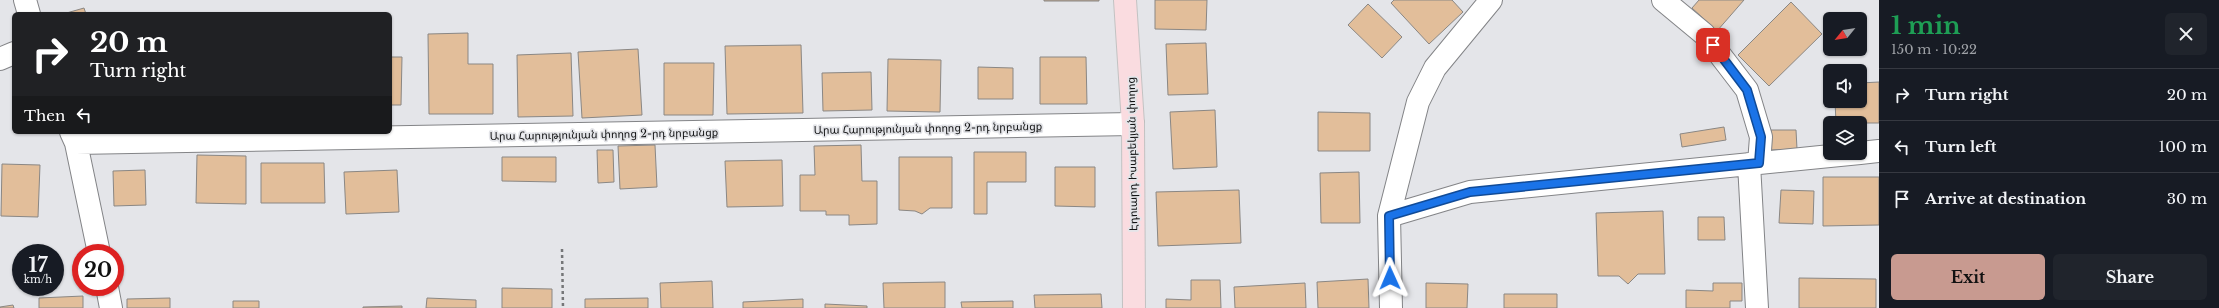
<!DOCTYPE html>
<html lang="en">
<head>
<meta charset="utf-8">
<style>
  :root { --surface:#171b24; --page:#20242c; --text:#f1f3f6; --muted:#9ea1a6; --line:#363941; --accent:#c89a90 }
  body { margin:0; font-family:"Libre Baskerville","Noto Sans Armenian",serif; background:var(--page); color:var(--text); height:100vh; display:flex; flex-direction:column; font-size:15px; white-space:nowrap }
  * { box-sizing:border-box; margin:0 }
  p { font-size:13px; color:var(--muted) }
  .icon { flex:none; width:22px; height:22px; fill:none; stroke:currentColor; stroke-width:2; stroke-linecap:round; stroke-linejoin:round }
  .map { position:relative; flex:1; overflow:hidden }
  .details { display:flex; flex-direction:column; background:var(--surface); width:340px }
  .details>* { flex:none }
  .banner { position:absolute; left:12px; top:12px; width:380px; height:122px; border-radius:6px; box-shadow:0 1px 3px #0004; background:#202124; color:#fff; overflow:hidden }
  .needle { width:26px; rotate:240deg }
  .buttons { position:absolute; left:1823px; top:12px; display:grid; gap:8px }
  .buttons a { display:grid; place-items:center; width:44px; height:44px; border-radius:6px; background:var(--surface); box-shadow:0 1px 3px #0004; font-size:20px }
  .speed { position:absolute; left:12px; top:244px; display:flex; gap:8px; font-size:20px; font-weight:700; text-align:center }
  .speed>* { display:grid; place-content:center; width:52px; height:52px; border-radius:50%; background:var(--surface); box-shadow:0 1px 3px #0004; line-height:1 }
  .speed small { font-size:10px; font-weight:400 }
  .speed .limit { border:6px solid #d22; background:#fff; color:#111 }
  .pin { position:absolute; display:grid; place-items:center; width:34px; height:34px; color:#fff; margin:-17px; border-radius:8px; box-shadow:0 2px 6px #0006 }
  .me { position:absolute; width:44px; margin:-22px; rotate:359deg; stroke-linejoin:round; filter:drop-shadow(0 0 3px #0008) }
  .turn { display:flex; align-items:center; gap:14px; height:84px; padding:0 12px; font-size:18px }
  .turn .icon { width:52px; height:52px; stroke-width:2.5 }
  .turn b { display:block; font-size:28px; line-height:34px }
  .then { display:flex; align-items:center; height:38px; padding:0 12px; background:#0003; gap:8px; font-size:15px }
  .round { display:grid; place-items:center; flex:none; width:42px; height:42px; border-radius:6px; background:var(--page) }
  .overview { display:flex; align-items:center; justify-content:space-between; height:68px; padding:0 12px }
  h1 { font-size:24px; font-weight:700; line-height:30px; color:#1e9e55 }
  .primary-button { display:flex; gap:8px; margin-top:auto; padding:8px 12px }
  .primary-button a { flex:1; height:46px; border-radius:6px; background:var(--accent); color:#111; font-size:16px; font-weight:700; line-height:46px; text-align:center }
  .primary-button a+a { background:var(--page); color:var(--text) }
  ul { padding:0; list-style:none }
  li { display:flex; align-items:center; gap:12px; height:52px; padding:0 12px; border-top:1px solid var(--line) }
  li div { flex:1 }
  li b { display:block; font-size:15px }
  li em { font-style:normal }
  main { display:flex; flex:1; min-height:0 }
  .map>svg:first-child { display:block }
  .building { fill:#e2be9a; stroke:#8a8784 }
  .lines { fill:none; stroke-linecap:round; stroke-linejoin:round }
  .minor-casing { stroke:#838487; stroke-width:24 }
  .major-casing { stroke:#c2c2c2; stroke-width:24 }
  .path { stroke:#757678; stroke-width:2.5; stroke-dasharray:3 3; stroke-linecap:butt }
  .minor { stroke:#fff; stroke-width:22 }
  .major { stroke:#fadce0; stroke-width:22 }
  .route-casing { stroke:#114b97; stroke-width:10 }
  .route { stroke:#1a73e8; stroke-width:7 }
  .labels { text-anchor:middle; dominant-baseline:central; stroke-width:3.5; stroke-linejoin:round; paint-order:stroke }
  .street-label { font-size:11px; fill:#131415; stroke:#e4e5e9 }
</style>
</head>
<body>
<main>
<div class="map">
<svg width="1879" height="308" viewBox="0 0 1879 308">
  <rect width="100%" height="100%" fill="#e4e5e9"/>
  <path class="building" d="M1044,0H1099V1H1044Z
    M1155,0H1207L1206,30L1155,29Z
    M1394,0H1452L1463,12L1429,44L1391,3Z
    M1699,0H1744L1717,31L1692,8Z
    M1791,2L1822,34L1769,86L1738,55Z
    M1368,4L1402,37L1382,58L1348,25Z
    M84,8L86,14H63Z
    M468,33V64H493V114H429L428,34Z
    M1206,43L1208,94L1168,95L1166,44Z
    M801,45L803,113L727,114L725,46Z
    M638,49L642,115L582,118L578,52Z
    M571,53L573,116L518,117L517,55Z
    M390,57H402L401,105H390Z
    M1040,57H1086L1087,104H1040Z
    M888,59L941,60L940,112L887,111Z
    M664,63H714L713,115H664Z
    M978,67L1013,68V99H978Z
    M871,72L872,110L823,111L822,73Z
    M1879,82V123H1836L1835,101H1860V83Z
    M1215,110L1217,167L1173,169L1170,112Z
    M1318,112L1370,113V151H1318Z
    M1724,127L1726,140L1682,147L1680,134Z
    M1771,130H1796L1797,149L1771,150Z
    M655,145L657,187L620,189L618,146Z
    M861,145L862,181H877V224L849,225V215H826V211H800V175H815L814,146Z
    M597,150H613L614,182L598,183Z
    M974,152H1026V182H987V214H974Z
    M197,155L246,156V204L196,203Z
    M502,157H556V182L502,181Z
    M899,157H952V208H930L922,214L915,211L899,210Z
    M782,160L783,206L727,207L725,161Z
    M261,163H324L325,203H261Z
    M2,164L40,165L38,217L1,216Z
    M1055,167H1095V207L1055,206Z
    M145,170L146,205L114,206L113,171Z
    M397,170L399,212L346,214L344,172Z
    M1359,172L1360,223H1321L1320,173Z
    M1823,177H1879V225L1823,226Z
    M1239,190L1241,243L1158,246L1156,192Z
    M1781,190L1814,191L1813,224L1779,223Z
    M1663,211L1665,274H1638L1628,284L1619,276H1598L1596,213Z
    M1698,217H1724L1725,240H1698Z
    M1799,278L1876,279V308H1799Z
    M1368,279L1369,308H1318L1317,282Z
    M1191,280H1220L1221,308H1166V299L1191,300Z
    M712,281L713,308H661L660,283Z
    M945,282V308H884L883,283Z
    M1305,283L1306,308H1235L1234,287Z
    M1426,283L1468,284L1467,308H1426Z
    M1713,283H1742V301H1730V308H1686V290L1713,291Z
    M502,288L552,289V308H502Z
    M1101,294L1102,308H1035L1034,295Z
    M1504,294H1557V308H1504Z
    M83,296V308H39V298Z
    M170,298V308H127V299Z
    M427,298L476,300V308H426Z
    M648,298V308H585V299Z
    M803,299V308H743V302Z
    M233,301H259V308H233Z
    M1013,301V308H962L961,302Z
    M825,304L867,306V308H825Z
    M13,305L14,308H0V307Z
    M402,306V308H363V307Z"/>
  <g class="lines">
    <g class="minor-casing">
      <path id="minor" d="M25,0L29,14
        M1663,0L1704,34L1747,90L1761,137L1759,163
        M0,59L14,53
        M71,132L76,143L99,253
        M76,143L1133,124
        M1860,153L1879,151
        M1749,164L1757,308
        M1389,216L1418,102L1435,68L1491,0
        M107,287L111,308
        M1391,308L1389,216L1470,192L1860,153"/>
    </g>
    <g class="major-casing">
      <path id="major" d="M1125,0L1133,124L1134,308"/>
    </g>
    <path class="path" d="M562,249L563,308"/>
    <use href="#minor" class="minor"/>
    <use href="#major" class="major"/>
  </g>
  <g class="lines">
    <g class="route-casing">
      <path id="route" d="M1390,278L1389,216L1470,192L1759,163L1761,137L1747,90L1713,45"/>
    </g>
    <use href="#route" class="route"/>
  </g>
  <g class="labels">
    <g class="street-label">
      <text transform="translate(928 128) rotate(-1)">Արա Հարությունյան փողոց 2-րդ նրբանցք</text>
      <text transform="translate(604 134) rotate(-1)">Արա Հարությունյան փողոց 2-րդ նրբանցք</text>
      <text transform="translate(1132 154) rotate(-91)">Էդուարդ Իսաբեկյան փողոց</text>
    </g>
  </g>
</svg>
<div class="buttons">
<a><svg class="needle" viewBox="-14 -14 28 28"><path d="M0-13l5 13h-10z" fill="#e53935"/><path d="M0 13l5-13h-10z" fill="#9ea1a6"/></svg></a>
<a><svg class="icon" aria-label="sound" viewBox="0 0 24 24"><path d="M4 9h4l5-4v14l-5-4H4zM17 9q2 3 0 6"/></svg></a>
<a><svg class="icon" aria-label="layers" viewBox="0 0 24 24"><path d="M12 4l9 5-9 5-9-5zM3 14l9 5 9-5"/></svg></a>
</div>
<div class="speed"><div>17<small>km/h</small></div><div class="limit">20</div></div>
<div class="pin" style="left:1713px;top:45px;background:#d93025"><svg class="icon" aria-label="arrive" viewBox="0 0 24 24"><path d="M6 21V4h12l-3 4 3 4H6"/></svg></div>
<svg class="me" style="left:1390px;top:278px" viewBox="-20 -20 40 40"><path d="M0-17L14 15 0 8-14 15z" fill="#1a73e8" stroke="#fff" stroke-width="4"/></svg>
<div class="banner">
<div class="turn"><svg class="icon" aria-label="right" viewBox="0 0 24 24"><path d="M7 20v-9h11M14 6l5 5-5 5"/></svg><div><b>20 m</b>Turn right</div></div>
<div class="then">Then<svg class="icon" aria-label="left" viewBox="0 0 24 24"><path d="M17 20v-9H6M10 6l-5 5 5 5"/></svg></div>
</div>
</div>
<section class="details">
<div class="overview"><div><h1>1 min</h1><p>150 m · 10:22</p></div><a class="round"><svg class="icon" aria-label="close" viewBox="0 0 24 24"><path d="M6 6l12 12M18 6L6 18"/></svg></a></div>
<ul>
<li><svg class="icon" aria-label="right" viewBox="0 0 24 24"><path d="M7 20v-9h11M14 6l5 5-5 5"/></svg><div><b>Turn right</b></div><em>20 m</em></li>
<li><svg class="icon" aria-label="left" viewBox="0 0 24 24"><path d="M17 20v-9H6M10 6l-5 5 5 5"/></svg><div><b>Turn left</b></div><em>100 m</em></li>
<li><svg class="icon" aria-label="arrive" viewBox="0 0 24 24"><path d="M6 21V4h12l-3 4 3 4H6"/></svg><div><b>Arrive at destination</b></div><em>30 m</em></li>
</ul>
<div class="primary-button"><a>Exit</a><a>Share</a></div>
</section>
</main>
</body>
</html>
